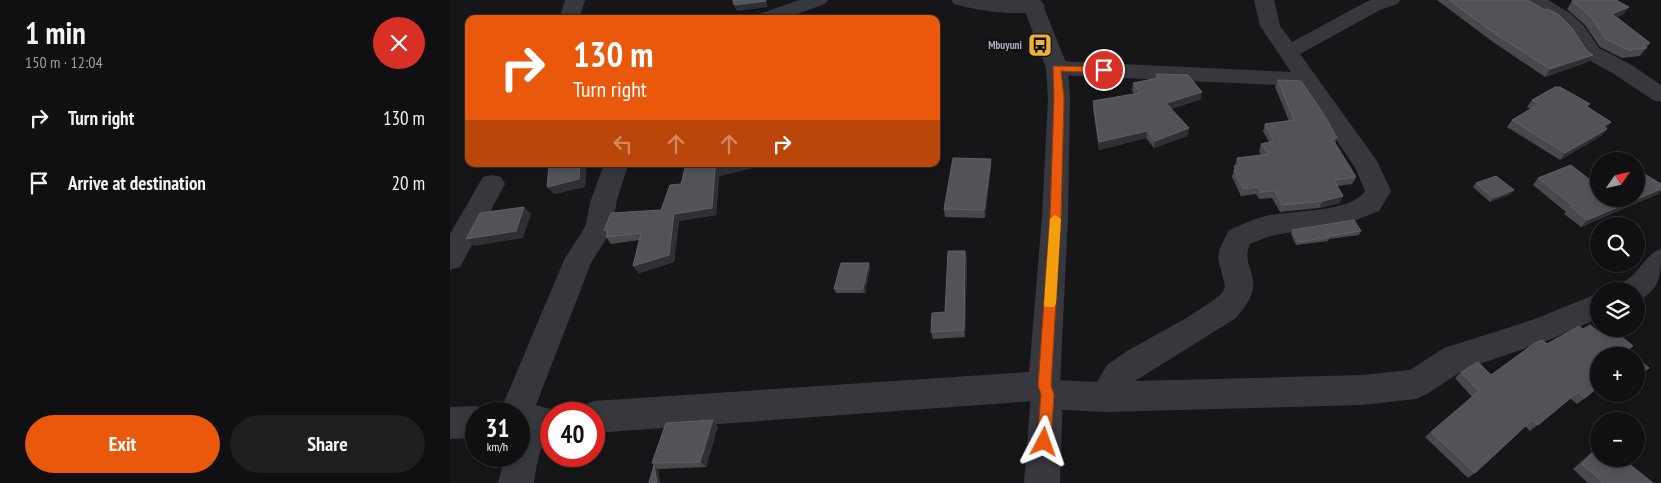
<!DOCTYPE html>
<html lang="en">
<head>
<meta charset="utf-8">
<style>
  :root { --surface:#101012; --page:#1e1e20; --text:#f1f3f6; --muted:#9c9d9f; --line:#303032; --accent:#ea580c }
  body { margin:0; font-family:"PT Sans Narrow",sans-serif; background:var(--page); color:var(--text); height:100vh; display:flex; flex-direction:column; font-size:19px; white-space:nowrap }
  * { box-sizing:border-box; margin:0 }
  p { font-size:16px; color:var(--muted) }
  .icon { flex:none; width:28px; height:28px; fill:none; stroke:currentColor; stroke-width:2; stroke-linecap:round; stroke-linejoin:round }
  .map { position:relative; flex:1; overflow:hidden }
  .panel { display:flex; flex-direction:column; background:var(--surface); width:450px }
  .panel>* { flex:none }
  .guide { position:absolute; left:15px; top:15px; width:475px; height:152px; border-radius:10px; box-shadow:0 2px 8px #0003,0 0 0 1px var(--line); background:#ea580c; color:#fff; overflow:hidden }
  .needle { width:32px; rotate:56deg }
  .tools { position:absolute; left:1140px; top:152px; display:grid; gap:10px }
  .tools a { display:grid; place-items:center; width:55px; height:55px; border-radius:50%; background:var(--surface); box-shadow:0 2px 8px #0003,0 0 0 1px var(--line); font-size:25px }
  .speed { position:absolute; left:15px; top:402px; display:flex; gap:10px; font-size:25px; font-weight:700; text-align:center }
  .speed>* { display:grid; place-content:center; width:65px; height:65px; border-radius:50%; background:var(--surface); box-shadow:0 2px 8px #0003,0 0 0 1px var(--line); line-height:1 }
  .speed small { font-size:12px; font-weight:400 }
  .speed .limit { border:8px solid #d22; background:#fff; color:#111 }
  .pin { position:absolute; display:grid; place-items:center; width:42px; height:42px; color:#fff; margin:-21px; border:2px solid #fff; border-radius:50%; box-shadow:0 1px 5px #0007 }
  .me { position:absolute; width:55px; margin:-28px; rotate:4deg; stroke-linejoin:round; filter:drop-shadow(0 0 4px #0008) }
  .turn { display:flex; align-items:center; gap:18px; height:105px; padding:0 25px; font-size:22px }
  .turn .icon { width:65px; height:65px; stroke-width:2.5 }
  .turn b { display:block; font-size:35px; line-height:42px }
  .lanes { display:flex; align-items:center; height:48px; padding:0 25px; background:#0003; justify-content:center; gap:25px; direction:ltr }
  .lanes .off { opacity:.35 }
  .round { display:grid; place-items:center; flex:none; width:52px; height:52px; border-radius:26px; background:var(--page) }
  .overview { display:flex; align-items:center; justify-content:space-between; height:85px; padding:0 25px }
  h1 { font-size:30px; font-weight:700; line-height:38px }
  .action { display:flex; gap:10px; margin-top:auto; padding:10px 25px }
  .action a { flex:1; height:58px; border-radius:30px; background:var(--accent); color:#fff; font-size:20px; font-weight:700; line-height:58px; text-align:center }
  .action a+a { background:var(--page); color:var(--text) }
  ul { padding:0; list-style:none }
  li { display:flex; align-items:center; gap:15px; height:65px; padding:0 25px }
  li div { flex:1 }
  li b { display:block; font-size:19px }
  li em { font-style:normal }
  main { display:flex; flex:1; min-height:0 }
  .map>svg:first-child { display:block }
  .lines { fill:none; stroke-linecap:round; stroke-linejoin:round }
  .minor { fill:#37383d; fill-rule:evenodd }
  .tertiary { fill:#37383d; fill-rule:evenodd }
  .wall { fill:#47494d }
  .shaded-wall { fill:#2f3033 }
  .building { fill:#525359; stroke:#5f6168 }
  .route { fill:#ea580c; stroke:#983908 }
  .slow { fill:#f59e0b }
  .labels { text-anchor:middle; dominant-baseline:central; stroke-width:5; stroke-linejoin:round; paint-order:stroke }
  .far-poi-label { font-size:11px; font-weight:bold; fill:#a8adb8; stroke:#111113; text-anchor:end }
</style>
</head>
<body>
<main>
<section class="panel">
<div class="overview"><div><h1>1 min</h1><p>150 m · 12:04</p></div><a class="round" style="background:#d93025;color:#fff"><svg class="icon" aria-label="close" viewBox="0 0 24 24"><path d="M6 6l12 12M18 6L6 18"/></svg></a></div>
<ul>
<li><svg class="icon" aria-label="right" viewBox="0 0 24 24"><path d="M7 20v-9h11M14 6l5 5-5 5"/></svg><div><b>Turn right</b></div><em>130 m</em></li>
<li><svg class="icon" aria-label="arrive" viewBox="0 0 24 24"><path d="M6 21V4h12l-3 4 3 4H6"/></svg><div><b>Arrive at destination</b></div><em>20 m</em></li>
</ul>
<div class="action"><a>Exit</a><a>Share</a></div>
</section>
<div class="map">
<svg width="1211" height="483" viewBox="0 0 1211 483">
  <rect width="100%" height="100%" fill="#161618"/>
  <g class="lines">
    <path class="minor" d="M115,0H135L129,19H109Z
      M349,0H378L375,4L333,19H303L306,15Z
      M501,0H585L592,2L595,6L592,10C565,17 531,11 504,4Z
      M804,0H824L830,26L842,42L916,2L921,0H950L947,4L930,10L850,54L927,161L941,191L929,211L901,222L820,236L800,244C792,262 805,271 803,287C802,299 793,309 786,318L685,381L912,375L960,370L994,348L1082,320L1149,293V318L1099,340L1015,369L977,394L966,399L912,405L656,412L597,409L585,405L584,401L144,433V414H129L132,406L144,401L594,371L605,376L607,380L647,382L657,365L677,351L738,317L764,300L773,292L775,286L768,258L770,248L779,230C791,225 803,219 816,216C841,210 901,213 915,191L906,169L850,86L607,75L599,73L596,68L599,63L607,61L841,72L810,26Z
      M1074,0H1098L1120,13L1134,26L1149,48L1180,64L1211,85V102L1203,100L1164,74L1133,57L1119,34L1106,21L1077,4Z
      M154,164L178,165L167,200L162,229L141,263L86,405L100,409C106,422 97,434 92,447C87,458 86,471 84,483H48L55,456H69V414H49L114,260L135,227L141,200Z
      M42,175L51,177L55,184L10,267L0,270V234L33,177Z
      M1211,249C1211,275 1211,291 1186,301V291H1167L1171,283C1189,276 1193,255 1211,249Z
      M26,406L38,411L39,414H26V438L0,439V407Z"/>
    <path class="tertiary" d="M571,0H591L618,68L620,98L618,217L610,386L613,394L610,483H574L581,394L578,386L592,217L598,98L596,68Z"/>
  </g>
  <path class="wall" d="M987,0H1078L1137,51L1143,55L1138,62L1095,77L1043,42Z
    M1122,1L1174,14L1167,17L1200,43L1190,56L1172,58L1150,47L1135,25L1117,9Z
    M706,74L751,99L721,109L739,128L737,136L704,148L696,138L649,150L643,108V101L684,94L682,90L683,83L706,78Z
    M828,80L887,138L885,143L906,177L902,184L887,186L890,203L869,208L830,212L822,198L809,199L806,194L791,196L782,177L787,158L812,155L809,152L811,144L819,142L813,131L815,124L839,121L825,87Z
    M1082,100L1138,107L1161,122L1156,128L1157,129L1151,136L1110,160L1057,127L1062,120L1081,109L1077,107Z
    M541,159V166L535,218L495,217L494,209Z
    M76,164H134L136,167L135,187L104,194L99,166L80,168Z
    M236,164H303V168L269,176L266,215L229,221L224,262L189,273L183,266L189,240L161,244L156,237L157,234L154,230L211,210L231,184Z
    M1088,178L1149,187L1211,184V191L1208,194L1131,227L1114,214L1116,212L1083,185Z
    M1026,183L1061,194L1040,202L1023,187Z
    M842,230L911,231L909,235L879,239L878,241L846,245L841,234Z
    M515,251L517,259L515,337L483,339L481,332L495,312Z
    M420,267L415,293H386L384,289Z
    M1133,329L1149,332L1183,346L1178,350L1149,356L1135,398L1127,404L1120,398L1080,431L1075,426L1025,473L1018,478L975,437L1022,397L1005,378L1011,372L1041,375L1097,344Z
    M268,426L256,467L208,469L210,483H199L204,465L202,463Z
    M1149,446V459L1203,483H1138L1123,469L1145,449Z"/>
  <path class="shaded-wall" d="M316,1L318,7L287,11L284,5Z
    M1179,7L1174,14L1157,21L1162,14Z
    M1143,55L1138,62L1095,77L1100,69Z
    M752,92L751,99L714,111L716,103Z
    M1161,122L1156,128L1153,126Z
    M739,128L737,136L704,148L705,141Z
    M1157,129L1151,136L1110,160L1115,153Z
    M697,131L696,138L649,150V142Z
    M541,159V166L535,218L534,210Z
    M130,164H134L136,167L135,187L104,194L97,187Z
    M285,164H303V168L269,176L266,215L229,221L224,262L189,273L183,266L224,214L265,168Z
    M1211,189V191L1208,194L1131,227L1137,220Z
    M1064,190L1061,194L1040,202L1043,198Z
    M893,196L890,203L869,208L873,201Z
    M74,207L81,214L73,238L24,246L16,239Z
    M515,251L517,259L515,337L514,330Z
    M419,263L420,267L415,293L413,289Z
    M263,420L268,426L256,467L250,462Z
    M205,466L208,469L210,483H207Z"/>
  <path class="building" d="M283,0H316V1L284,5Z
    M999,0H1078L1095,10L1098,9L1109,15L1122,28L1137,51L1143,55L1100,69L1047,35Z
    M1125,0H1166L1179,7L1162,14L1200,43L1192,44L1197,48L1178,50L1156,39L1141,17L1122,1Z
    M706,74L738,75L752,92L716,103L739,128L705,141L697,131L649,142L643,101L690,93L683,83L708,78Z
    M828,80L851,81L875,116L887,138H882L906,177L884,180L893,196L873,201L832,205L825,191L811,192L808,187L793,189L784,170L786,169L784,166L790,165L787,158L819,154L811,144L824,141L815,124L844,120Z
    M1105,87H1110L1140,104L1136,106L1161,122L1153,126L1157,129L1115,153L1062,120L1089,104L1082,100Z
    M503,158L541,159L534,210L494,209Z
    M110,164H130L129,179L97,187L99,166Z
    M236,164H285L265,168L262,208L224,214L219,255L183,266L191,233L156,237L158,231L154,230L161,213L211,210L220,185L231,184Z
    M1121,165L1149,187V199H1186V169L1211,184V189L1137,220L1121,207L1123,206L1088,178Z
    M1046,176L1064,190L1043,198L1026,183Z
    M74,207L66,231L16,239L30,213Z
    M904,220L911,231L879,236L880,237L848,242L842,230Z
    M498,251H515L514,330L481,332L482,313L495,312Z
    M391,263H419L413,289H384Z
    M1140,325L1149,332L1155,329H1162L1183,346L1177,350L1185,356H1149V386L1135,398L1128,392L1088,425L1082,420L1025,473L981,432L1029,391L1011,372L1028,362L1041,375L1085,343L1092,340L1097,344L1129,326L1133,329Z
    M1186,357L1199,368L1186,377Z
    M263,420L250,462L202,463L216,423Z
    M1149,447V459H1173L1203,483H1154L1132,464Z
    M204,465L207,483H199Z"/>
  <path class="route" d="M603,66L654,67L658,70L654,73L611,71L614,98L611,217L601,386L604,394L601,442L599,447L594,449L589,447L587,442L591,394L588,386L600,217L604,98Z"/>
  <path class="slow" d="M605,215L611,219L606,304L604,307H595L594,304L600,219Z"/>
  <defs>
    <g id="bus-square" transform="scale(1.25)"><rect x="-9" y="-9" width="18" height="18" rx="4" fill="#f2b134" stroke="#111113"/><path d="M-5-6H5V4H4V6H2V4H-2V6H-4V4H-5ZM-3.5-4V0h7V-4ZM-3.5 1.2v1.5H-2V1.2ZM2 1.2v1.5H3.5V1.2Z" fill="#111"/></g>
  </defs>
  <g fill-rule="evenodd">
    <use href="#bus-square" x="590" y="45"/>
  </g>
  <g class="labels">
    <g class="far-poi-label">
      <text x="572" y="45">Mbuyuni</text>
    </g>
  </g>
</svg>
<div class="tools">
<a><svg class="needle" viewBox="-14 -14 28 28"><path d="M0-13l5 13h-10z" fill="#e53935"/><path d="M0 13l5-13h-10z" fill="#9c9d9f"/></svg></a>
<a><svg class="icon" aria-label="search" viewBox="0 0 24 24"><circle cx="10" cy="10" r="6"/><path d="M15 15l6 6"/></svg></a>
<a><svg class="icon" aria-label="layers" viewBox="0 0 24 24"><path d="M12 4l9 5-9 5-9-5zM3 14l9 5 9-5"/></svg></a>
<a>+</a>
<a>−</a>
</div>
<div class="speed"><div>31<small>km/h</small></div><div class="limit">40</div></div>
<div class="pin" style="left:654px;top:70px;background:#d93025"><svg class="icon" aria-label="arrive" viewBox="0 0 24 24"><path d="M6 21V4h12l-3 4 3 4H6"/></svg></div>
<svg class="me" style="left:594px;top:442px" viewBox="-20 -20 40 40"><path d="M0-17L14 15 0 8-14 15z" fill="#ea580c" stroke="#fff" stroke-width="4"/></svg>
<div class="guide">
<div class="turn"><svg class="icon" aria-label="right" viewBox="0 0 24 24"><path d="M7 20v-9h11M14 6l5 5-5 5"/></svg><div><b>130 m</b>Turn right</div></div>
<div class="lanes"><svg class="icon off" aria-label="left" viewBox="0 0 24 24"><path d="M17 20v-9H6M10 6l-5 5 5 5"/></svg><svg class="icon off" aria-label="ahead" viewBox="0 0 24 24"><path d="M12 20V5M6 11l6-6 6 6"/></svg><svg class="icon off" aria-label="ahead" viewBox="0 0 24 24"><path d="M12 20V5M6 11l6-6 6 6"/></svg><svg class="icon" aria-label="right" viewBox="0 0 24 24"><path d="M7 20v-9h11M14 6l5 5-5 5"/></svg></div>
</div>
</div>
</main>
</body>
</html>
